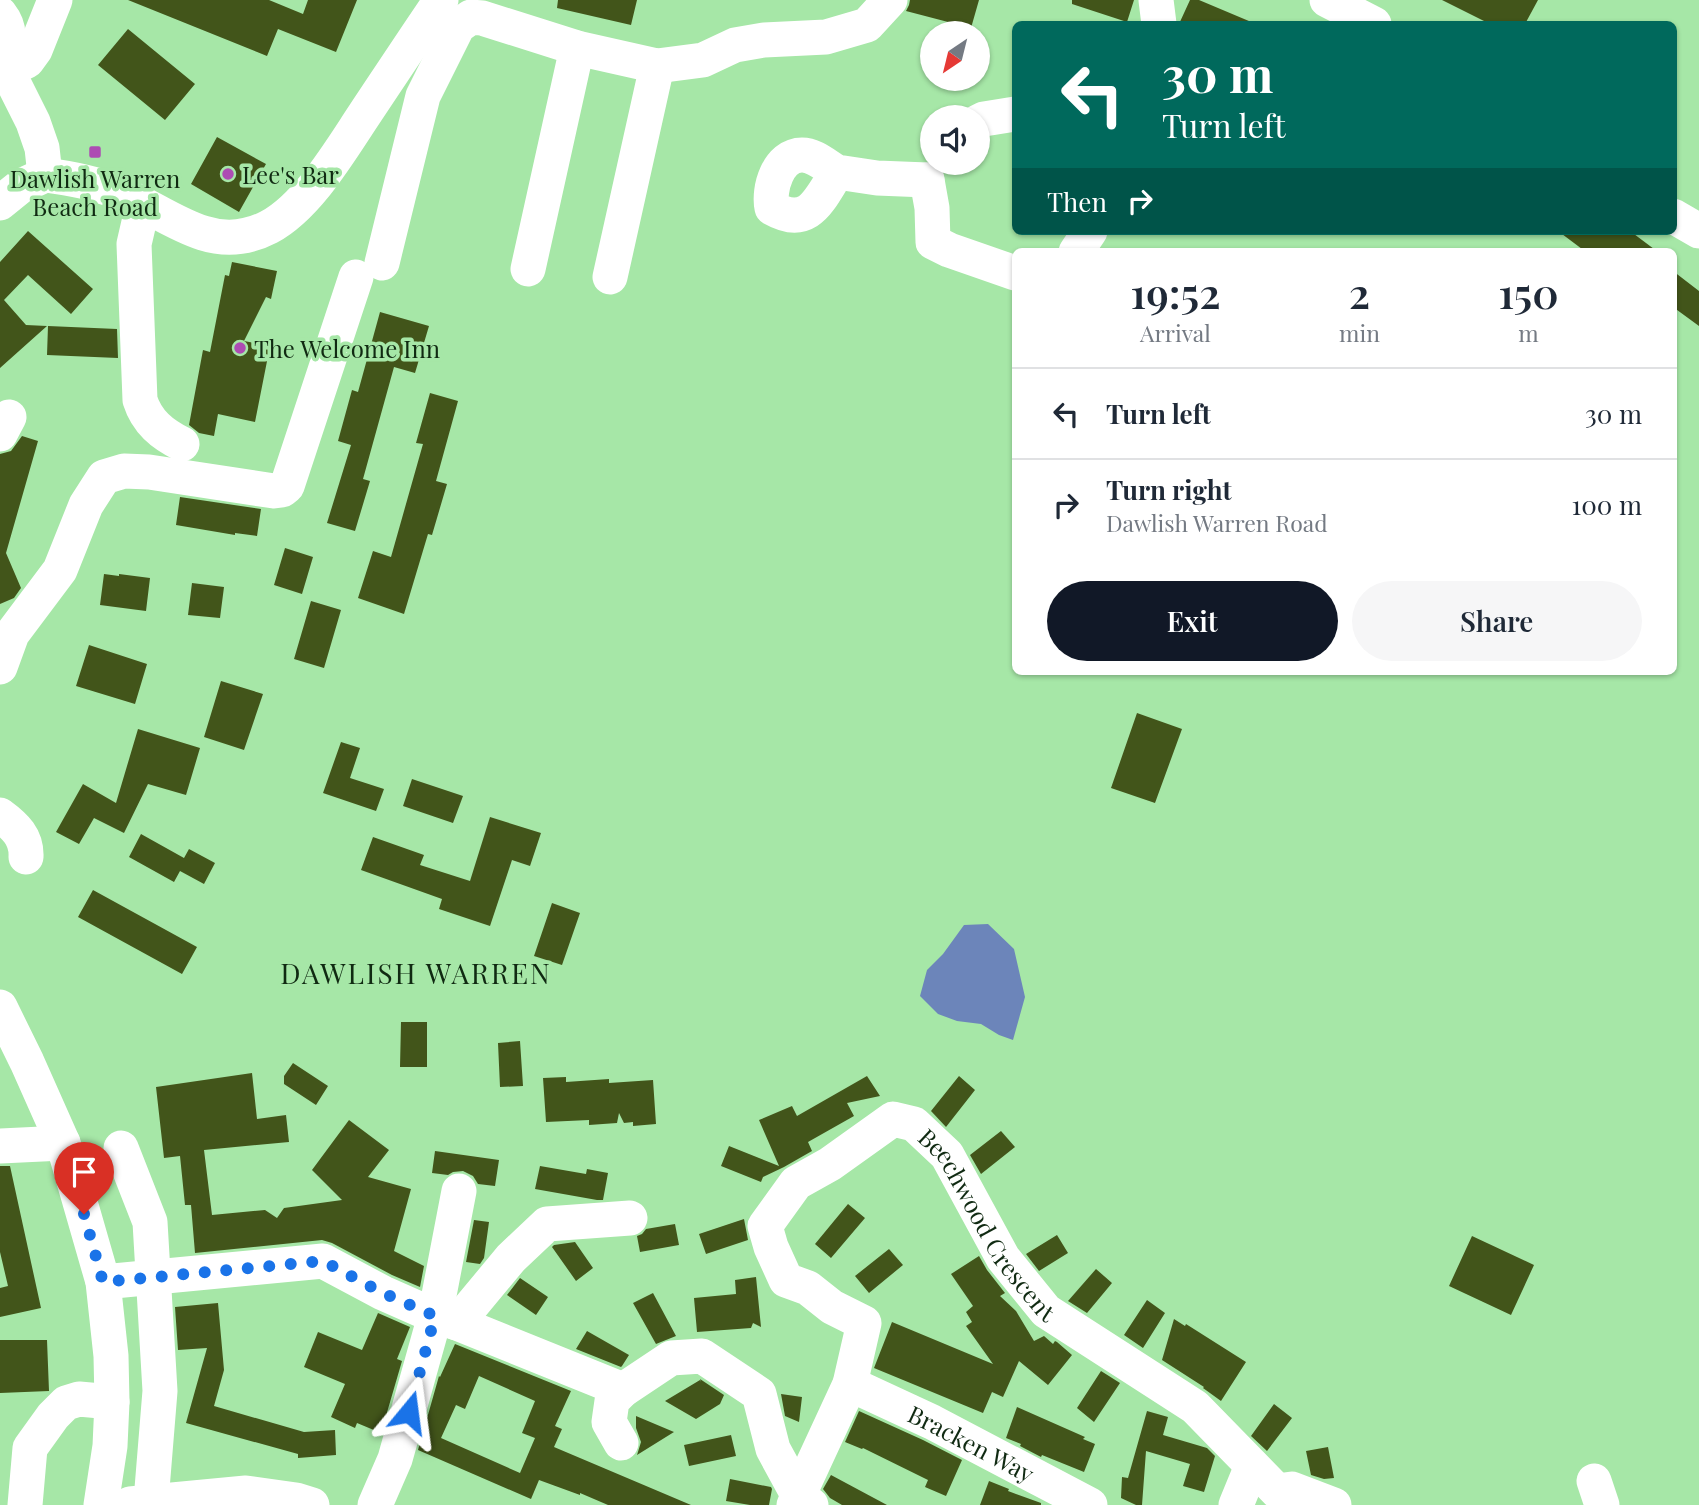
<!DOCTYPE html>
<html lang="en">
<head>
<meta charset="utf-8">
<style>
  :root { --surface:#fff; --page:#f6f6f7; --text:#1f2937; --muted:#747a83; --line:#e0e1e3; --accent:#111827 }
  body { margin:0; font-family:"Playfair Display",serif; background:var(--page); color:var(--text); height:100vh; display:flex; flex-direction:column; font-size:26px; white-space:nowrap }
  * { box-sizing:border-box; margin:0 }
  p { font-size:23px; color:var(--muted) }
  .icon { flex:none; width:38px; height:38px; fill:none; stroke:currentColor; stroke-width:2; stroke-linecap:round; stroke-linejoin:round }
  .map { position:relative; flex:1; overflow:hidden }
  .sheet { position:absolute; left:1012px; top:248px; width:665px; height:427px; display:flex; flex-direction:column; background:var(--surface); border-radius:10px; box-shadow:0 2px 5px #0004 }
  .sheet>* { flex:none }
  .guide { position:absolute; left:1012px; top:21px; width:665px; height:214px; border-radius:10px; box-shadow:0 2px 5px #0004; background:#00695c; color:#fff; overflow:hidden }
  .needle { width:46px; rotate:215deg }
  .tools { position:absolute; left:920px; top:21px; display:grid; gap:14px }
  .tools a { display:grid; place-items:center; width:70px; height:70px; border-radius:50%; background:var(--surface); box-shadow:0 2px 5px #0004; font-size:35px }
  .pin { position:absolute; display:grid; place-items:center; width:60px; height:60px; color:#fff; margin:-72px -30px; border-radius:50% 50% 50% 0; rotate:-45deg; box-shadow:0 0 7px #0007 }
  .pin .icon { rotate:45deg }
  .me { position:absolute; width:77px; margin:-38px; rotate:16deg; stroke-linejoin:round; filter:drop-shadow(0 0 5px #0008) }
  .turn { display:flex; align-items:center; gap:24px; height:147px; padding:0 35px; font-size:32px }
  .turn .icon { width:91px; height:91px; stroke-width:2.5 }
  .turn b { display:block; font-size:49px; line-height:60px }
  .then { display:flex; align-items:center; height:66px; padding:0 35px; background:#0003; gap:14px; font-size:26px }
  .eta { display:flex; justify-content:space-evenly; align-items:center; height:119px; text-align:center }
  .eta b { font-size:42px; font-weight:600; line-height:49px }
  .button { display:flex; gap:14px; margin-top:auto; padding:14px 35px }
  .button a { flex:1; height:80px; border-radius:42px; background:var(--accent); color:#fff; font-size:28px; font-weight:600; line-height:80px; text-align:center }
  .button a+a { background:var(--page); color:var(--text) }
  ul { padding:0; list-style:none }
  li { display:flex; align-items:center; gap:21px; height:91px; padding:0 35px; border-top:2px solid var(--line) }
  li div { flex:1 }
  li b { display:block; font-size:26px }
  li em { font-style:normal }
  .map>svg:first-child { display:block }
  .water { fill:#6c85ba }
  .building { fill:#42551a; fill-rule:evenodd }
  .lines { fill:none; stroke-linecap:round; stroke-linejoin:round }
  .minor { stroke:#fff; stroke-width:35 }
  .route { stroke:#1a73e8; stroke-width:12; stroke-dasharray:0 21.6 }
  .poi-dot { fill:#ad4cb3; stroke:#a6e7a7; stroke-width:2.5 }
  .labels { text-anchor:middle; dominant-baseline:central; stroke-width:7; stroke-linejoin:round; paint-order:stroke }
  .poi-label { font-size:24px; fill:#102a12; stroke:#a6e7a7; text-anchor:start }
  .street-label { font-size:24px; fill:#102a12; stroke:#a6e7a7 }
  .quarter-label { font-size:28px; letter-spacing:2px; fill:#102a12; stroke:#a6e7a7 }
</style>
</head>
<body>
<div class="map">
<svg width="1699" height="1505" viewBox="0 0 1699 1505">
  <rect width="100%" height="100%" fill="#a6e7a7"/>
  <path class="water" d="M988,924L1014,949L1025,997L1013,1040L999,1035L981,1024L957,1021L938,1014L920,996L927,970L943,954L964,925Z"/>
  <path class="building" d="M128,0H269L303,14L308,0H357L336,52L278,29L267,56Z
    M558,0H637L631,25L557,8Z
    M910,0H979L971,28L906,11L909,5Z
    M1072,0H1134L1127,22L1072,4Z
    M1190,0H1199L1256,24H1179Z
    M1442,0H1538L1525,24H1490Z
    M128,29L195,84L165,120L98,65Z
    M217,137L266,164L239,212L191,184Z
    M28,231L93,289L71,314L28,275L4,300L26,325L47,326L0,368V262Z
    M1558,231H1630L1658,252H1586Z
    M232,262L277,271L271,299L266,297L244,341L270,346L255,422L218,414L214,436L199,433L189,425L203,350L210,352L225,275L229,276Z
    M1673,271L1699,291V326L1673,307Z
    M380,312L429,326L415,373L394,367L363,479L370,481L355,531L327,523L351,445L338,441L352,390L358,392Z
    M48,326L117,329L118,358L47,355Z
    M430,393L458,401L436,481L447,484L432,535L428,534L404,614L358,598L373,551L391,557L423,444L416,443Z
    M22,436L38,441L6,553L21,588L14,598L0,604V454L11,451Z
    M180,497L261,509L257,536L235,533V535L176,525Z
    M285,548L313,557L302,594L274,585Z
    M104,574L119,576V574L150,578L146,611L100,605Z
    M192,583L224,587L220,618L188,615Z
    M311,601L341,610L324,668L294,659Z
    M89,645L147,664L135,704L76,686Z
    M221,681L263,694L244,750L204,737Z
    M1137,713L1182,729L1155,803L1111,788Z
    M138,729L200,748L186,795L148,784L124,833L94,818L79,844L56,832L83,784L116,803Z
    M341,742L360,748L350,778L384,789L376,811L323,793Z
    M412,779L463,796L453,823L403,806Z
    M490,817L541,833L530,866L512,860L490,926L439,909L442,899L361,870L373,837L424,855L420,865L470,881Z
    M141,834L184,858L189,849L215,863L204,884L180,871L174,882L129,857Z
    M93,890L197,947L182,974L78,917Z
    M552,903L580,913L562,965L534,956Z
    M401,1022H427V1067H400Z
    M520,1041L523,1086L500,1087L498,1043Z
    M293,1063L328,1086L316,1105L284,1084V1076Z
    M252,1073L257,1119L286,1115L289,1142L204,1150L212,1215L265,1210L277,1218L284,1208L342,1200L312,1170L349,1120L389,1150L368,1177L411,1189L394,1251L424,1266L420,1287L392,1275L332,1243L322,1240L195,1253L191,1205H185L180,1156L164,1158L156,1087Z
    M867,1076L880,1096L847,1103L854,1116L808,1142L812,1151L784,1167L763,1177L761,1182L721,1166L729,1146L779,1166L759,1120L792,1106L797,1116Z
    M959,1076L975,1090L946,1127L931,1111Z
    M566,1077V1082L609,1079V1083L653,1080L656,1124L633,1126V1122L624,1123L619,1113L617,1123L589,1125V1120L546,1122L543,1078Z
    M1001,1131L1015,1147L981,1174L970,1155Z
    M435,1151L499,1160L495,1186L478,1184L473,1176L463,1171L453,1172L448,1175L432,1173Z
    M0,1166H10L41,1308L0,1317V1288L8,1286L0,1252Z
    M540,1166L586,1174L587,1169L608,1173L603,1200H597L535,1189Z
    M848,1204L865,1218L831,1258L815,1244Z
    M744,1219L748,1240L706,1254L699,1234Z
    M474,1220L489,1222L484,1258L480,1264L466,1262Z
    M675,1224L679,1245L640,1252L637,1236L642,1234L646,1229Z
    M1057,1235L1068,1253L1039,1271L1026,1254Z
    M1472,1236L1534,1265L1511,1315L1449,1286Z
    M575,1242L593,1268L576,1281L552,1247L554,1245Z
    M889,1249L903,1265L869,1293L855,1276Z
    M979,1256L987,1270L1005,1293L1000,1296L1016,1311L1034,1341L1044,1336L1053,1344L1055,1341L1057,1342L1072,1355L1048,1385L1019,1361L1003,1397L992,1392L983,1413L874,1368L892,1322L993,1364L966,1326L972,1322L966,1312L973,1306L951,1274Z
    M1096,1269L1112,1283L1087,1313L1068,1301Z
    M756,1277L761,1327L753,1323L751,1328L697,1332L694,1298L736,1294L735,1280Z
    M520,1278L548,1297L536,1315L507,1295Z
    M653,1293L676,1336L656,1344L633,1303Z
    M1147,1300L1165,1313L1143,1348L1124,1335Z
    M218,1303L224,1370L214,1406L304,1432L335,1430L336,1455L298,1458V1454L186,1423L207,1348L178,1350L175,1307Z
    M378,1313L410,1327L397,1359L402,1361L381,1433L357,1423L355,1428L331,1417L345,1384L304,1367L318,1332L362,1350Z
    M1174,1319L1185,1326L1186,1324L1246,1362L1221,1401L1203,1388L1204,1387L1162,1360Z
    M587,1331L629,1355L622,1366L621,1367L576,1349Z
    M0,1340H47L49,1391L0,1393Z
    M455,1344L571,1391L555,1426L562,1429L554,1447L691,1505H608L580,1493V1495L539,1480L531,1499L418,1450L439,1376L440,1377ZM479,1376L535,1401L522,1433L535,1438L520,1473L441,1438L456,1405L465,1409Z
    M1101,1371L1120,1383L1094,1422L1077,1408Z
    M700,1379L724,1395L720,1404L696,1419L665,1401L700,1380L701,1382Z
    M781,1394L802,1397L799,1422L785,1416Z
    M1274,1404L1292,1418L1267,1451L1251,1436Z
    M1017,1407L1085,1437L1083,1439L1095,1444L1084,1472L1042,1455L1041,1457L1020,1446L1021,1444L1006,1438Z
    M859,1411L923,1440L962,1460L946,1496L925,1487L928,1480L863,1448L862,1449L845,1442Z
    M1147,1411L1168,1417L1163,1435L1207,1448L1215,1456L1204,1492L1183,1486L1190,1464L1146,1451L1142,1505H1136L1121,1498L1122,1477L1128,1478Z
    M636,1416L674,1432L637,1455L641,1442L636,1428Z
    M731,1435L736,1456L689,1466L684,1445Z
    M1328,1447L1334,1478L1324,1479L1311,1475L1306,1451Z
    M831,1475L887,1505H842L830,1498L823,1489Z
    M730,1479L771,1487L772,1489L769,1505H750L726,1501Z
    M989,1481L1009,1489L1008,1491L1041,1503V1505H980Z"/>
  <g class="lines">
    <g class="minor">
      <path d="M1156,0L1159,24"/>
      <path d="M1327,0L1374,24"/>
      <path d="M0,14C11,28 10,41 0,56"/>
      <path d="M0,56L33,122L42,148L45,175"/>
      <path d="M8,70L27,61L35,50L55,0"/>
      <path d="M978,122L984,119L1015,114"/>
      <path d="M837,172C826,166 815,155 802,155C778,155 768,189 772,208C809,229 819,200 837,172L877,178L927,180"/>
      <path d="M45,175C69,178 93,182 117,192C146,203 172,223 203,233C225,240 248,238 269,227C308,206 340,151 364,115C390,76 415,38 441,0"/>
      <path d="M927,180L932,208L933,242L949,250L1015,273"/>
      <path d="M0,203L21,186L45,175"/>
      <path d="M143,205L134,244L140,400C147,422 162,434 182,444"/>
      <path d="M1673,216L1699,231"/>
      <path d="M1076,252L1090,231"/>
      <path d="M382,263L423,96L458,26L471,17L482,18L577,48L657,66L703,60L735,45L764,40L826,37L867,25L890,0"/>
      <path d="M528,269L577,48"/>
      <path d="M610,277L657,66"/>
      <path d="M0,434L9,417"/>
      <path d="M0,667L12,634L60,570L86,505L104,477L124,471L149,472L274,491L282,490L287,486L356,277"/>
      <path d="M0,815C15,826 27,837 26,857"/>
      <path d="M0,1007L27,1062L63,1143L103,1282L111,1356L112,1402L110,1446L101,1505"/>
      <path d="M0,1146L63,1143"/>
      <path d="M121,1148L150,1222L160,1391L151,1501"/>
      <path d="M103,1282L323,1261L383,1293L435,1316L457,1323L623,1390"/>
      <path d="M457,1323L511,1258L547,1224L630,1218"/>
      <path id="s1" d="M850,1384L932,1422L1090,1505"/>
      <path d="M621,1443L609,1422L612,1401L623,1390L671,1358L702,1356L759,1394L773,1449L798,1495L811,1505"/>
      <path d="M1594,1481L1602,1505"/>
      <path d="M130,1504L246,1493L296,1500L312,1505"/>
      <path d="M25,1505L30,1448L53,1416L66,1403L79,1399L112,1402"/>
      <path d="M375,1505L395,1459L435,1316L459,1191"/>
      <path id="s2" d="M794,1505L850,1384L864,1323L832,1307L808,1288L786,1280L771,1247L765,1226L796,1183L830,1164L893,1119L914,1124L947,1155L1003,1258L1046,1311L1195,1407L1277,1491L1292,1489L1334,1505"/>
      <path d="M1236,1505L1252,1466"/>
    </g>
  </g>
  <g class="lines">
    <path class="route" d="M84,1214L103,1282L323,1261L383,1293L435,1316L409,1412"/>
  </g>
  <g class="poi-dot">
    <rect x="88" y="145" width="14" height="14" rx="3.5"/>
    <circle cx="228" cy="174" r="7"/>
    <circle cx="240" cy="348" r="7"/>
  </g>
  <g class="labels">
    <g class="poi-label">
      <text x="242" y="174">Lee's Bar</text>
      <text x="95" y="178" text-anchor="middle">Dawlish Warren<tspan x="95" dy="28">Beach Road</tspan></text>
      <text x="254" y="348">The Welcome Inn</text>
    </g>
    <g class="street-label">
      <text stroke="none"><textPath href="#s2" startOffset="660">Beechwood Crescent</textPath></text>
      <text stroke="none"><textPath href="#s1" startOffset="135">Bracken Way</textPath></text>
    </g>
    <g class="quarter-label">
      <text x="416" y="972">DAWLISH WARREN</text>
    </g>
  </g>
</svg>
<div class="tools">
<a><svg class="needle" viewBox="-14 -14 28 28"><path d="M0-13l5 13h-10z" fill="#e53935"/><path d="M0 13l5-13h-10z" fill="#747a83"/></svg></a>
<a><svg class="icon" aria-label="sound" viewBox="0 0 24 24"><path d="M4 9h4l5-4v14l-5-4H4zM17 9q2 3 0 6"/></svg></a>
</div>
<div class="pin" style="left:84px;top:1214px;background:#d93025"><svg class="icon" aria-label="arrive" viewBox="0 0 24 24"><path d="M6 21V4h12l-3 4 3 4H6"/></svg></div>
<svg class="me" style="left:409px;top:1412px" viewBox="-20 -20 40 40"><path d="M0-17L14 15 0 8-14 15z" fill="#1a73e8" stroke="#fff" stroke-width="4"/></svg>
<div class="guide">
<div class="turn"><svg class="icon" aria-label="left" viewBox="0 0 24 24"><path d="M17 20v-9H6M10 6l-5 5 5 5"/></svg><div><b>30 m</b>Turn left</div></div>
<div class="then">Then<svg class="icon" aria-label="right" viewBox="0 0 24 24"><path d="M7 20v-9h11M14 6l5 5-5 5"/></svg></div>
</div>
<section class="sheet">
<div class="eta">
<div><b>19:52</b><p>Arrival</p></div>
<div><b>2</b><p>min</p></div>
<div><b>150</b><p>m</p></div>
</div>
<ul>
<li><svg class="icon" aria-label="left" viewBox="0 0 24 24"><path d="M17 20v-9H6M10 6l-5 5 5 5"/></svg><div><b>Turn left</b></div><em>30 m</em></li>
<li><svg class="icon" aria-label="right" viewBox="0 0 24 24"><path d="M7 20v-9h11M14 6l5 5-5 5"/></svg><div><b>Turn right</b><p>Dawlish Warren Road</p></div><em>100 m</em></li>
</ul>
<div class="button"><a>Exit</a><a>Share</a></div>
</section>
</div>
</body>
</html>
